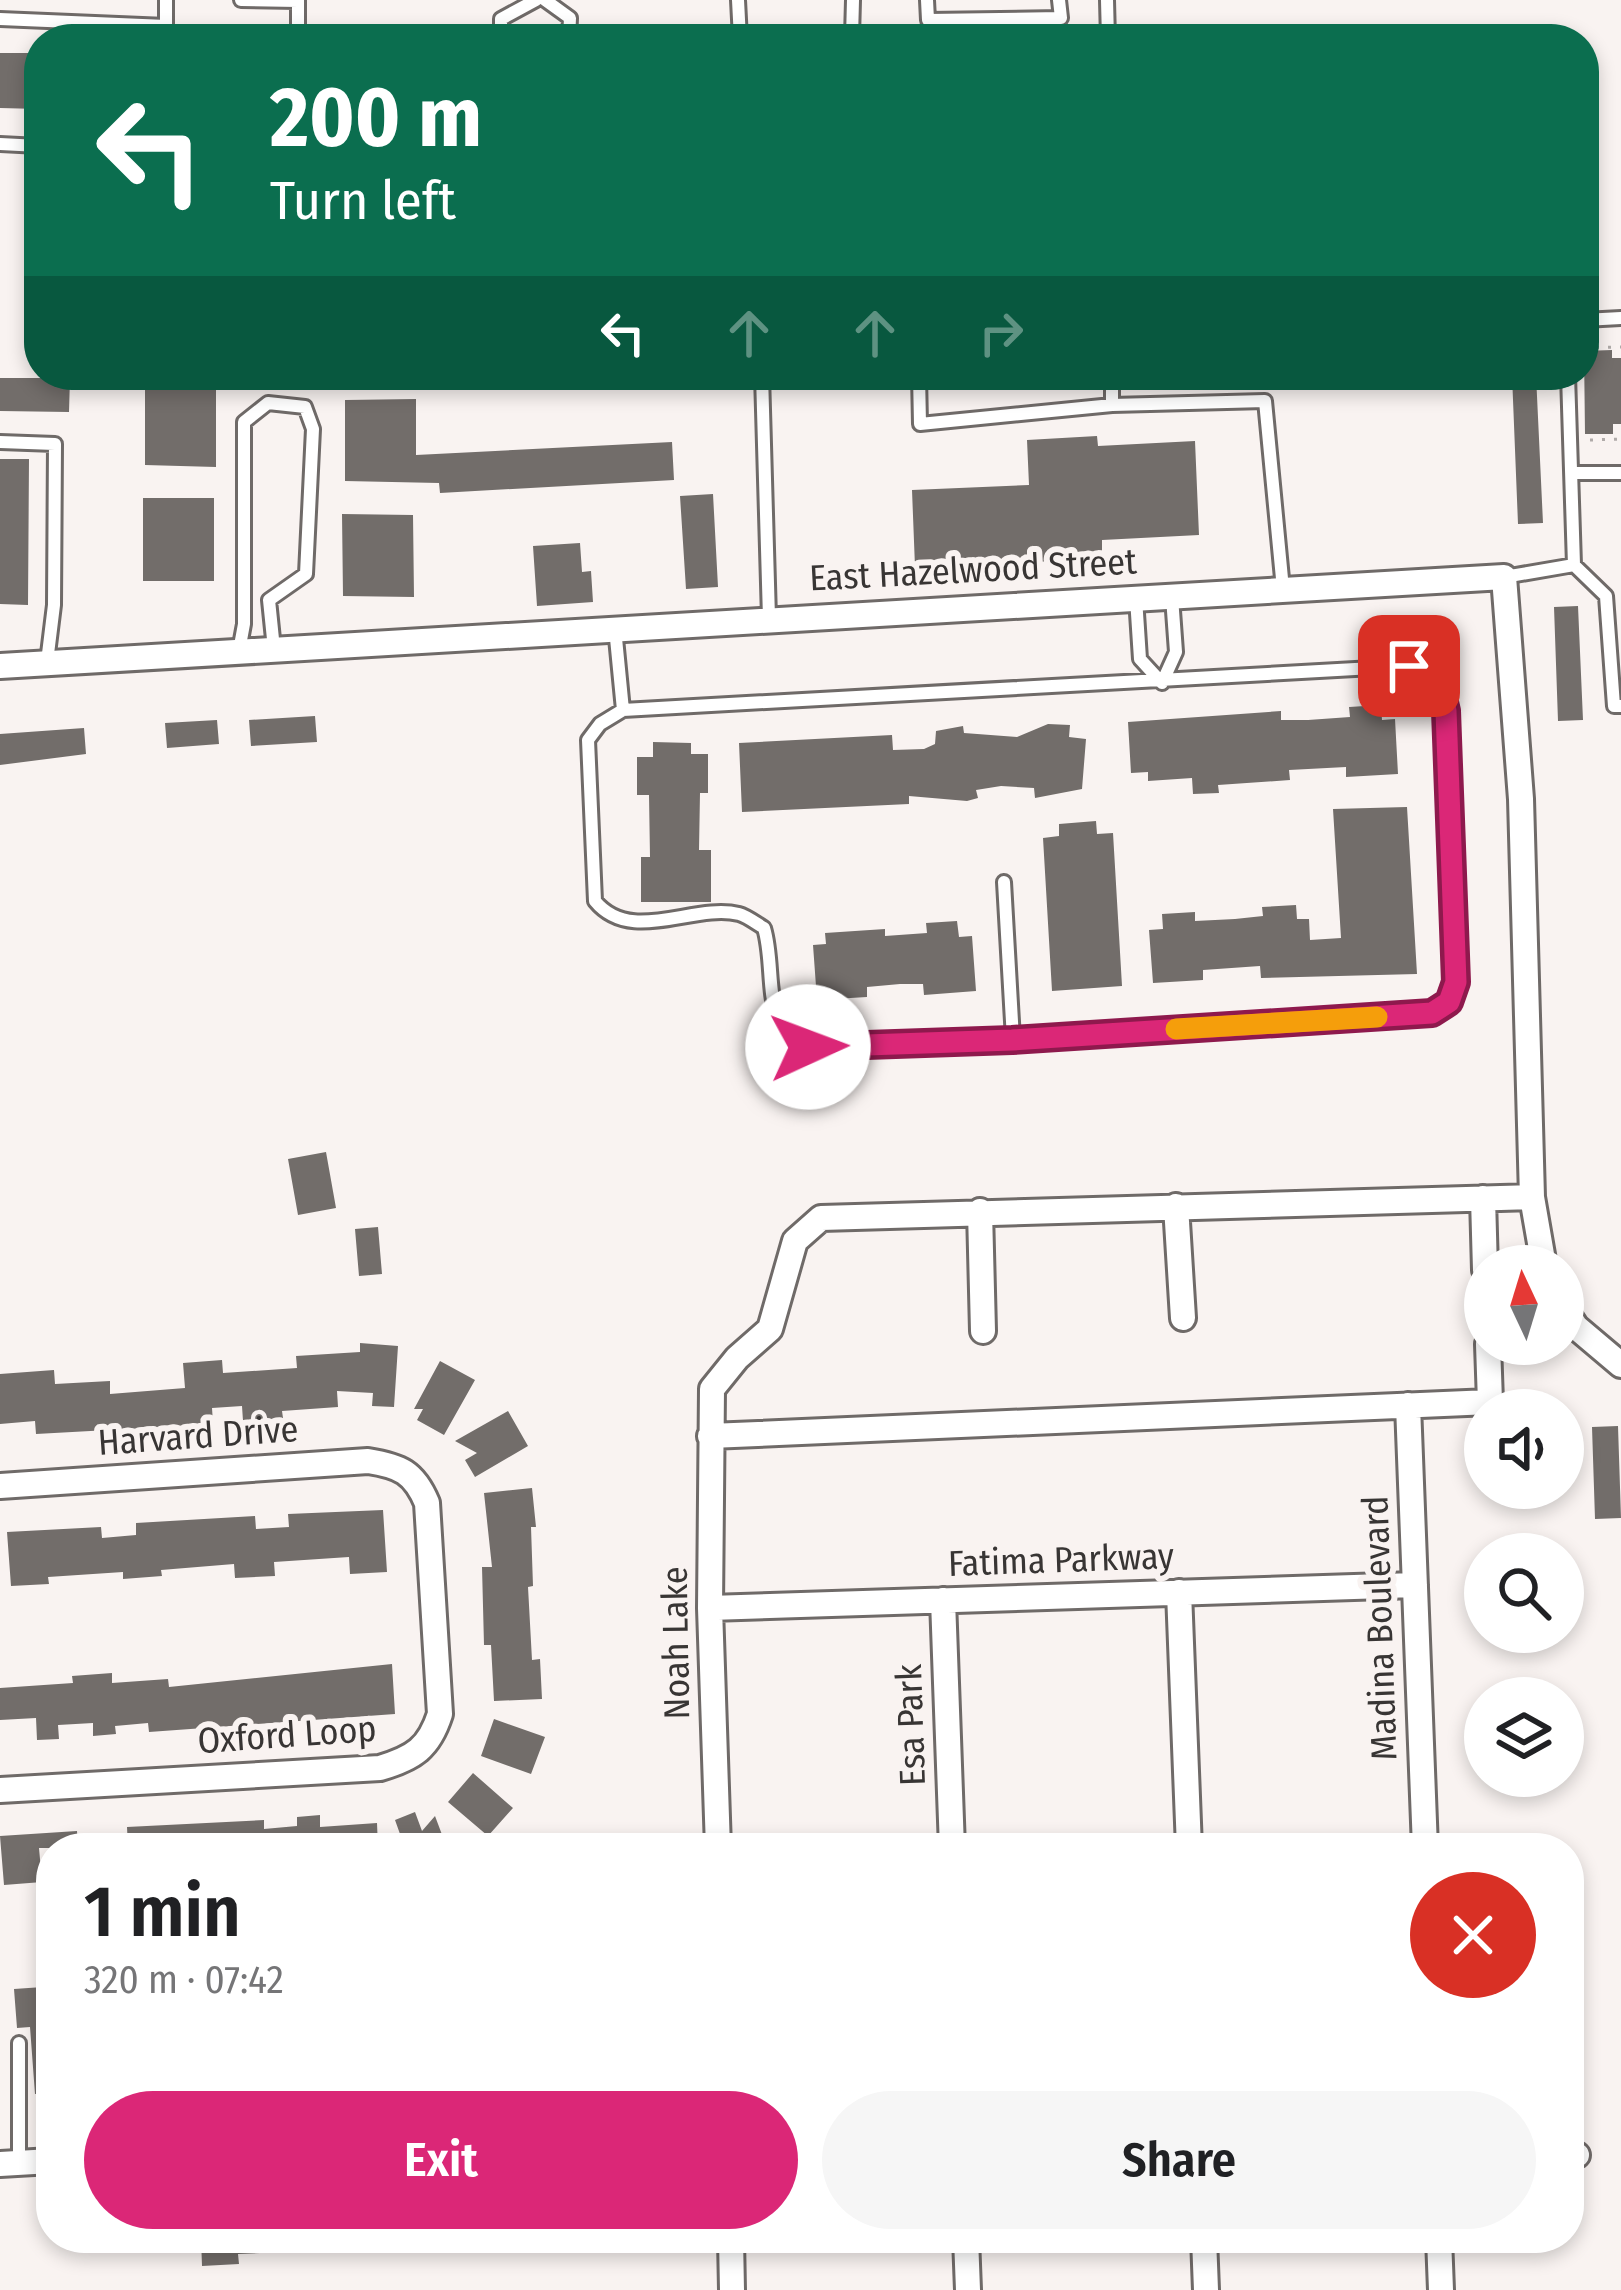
<!DOCTYPE html>
<html lang="en">
<head>
<meta charset="utf-8">
<style>
  :root { --surface:#fff; --page:#f6f6f6; --text:#202124; --muted:#757577; --accent:#db2777 }
  body { margin:0; font-family:"Fira Sans Condensed",sans-serif; background:var(--page); color:var(--text); height:100vh; display:flex; flex-direction:column; font-size:45px; white-space:nowrap }
  * { box-sizing:border-box; margin:0 }
  p { font-size:39px; color:var(--muted) }
  .icon { flex:none; width:66px; height:66px; fill:none; stroke:currentColor; stroke-width:2; stroke-linecap:round; stroke-linejoin:round }
  .map { position:relative; flex:1; overflow:hidden }
  .drawer { position:absolute; left:36px; top:1833px; width:1548px; height:420px; display:flex; flex-direction:column; background:var(--surface); border-radius:48px; box-shadow:0 6px 18px #0003 }
  .drawer>* { flex:none }
  .guide { position:absolute; left:24px; top:24px; width:1575px; height:366px; border-radius:48px; box-shadow:0 6px 18px #0003; background:#0b6e4f; color:#fff; overflow:hidden }
  .needle { width:78px; rotate:356deg }
  .buttons { position:absolute; left:1464px; top:1245px; display:grid; gap:24px }
  .buttons a { display:grid; place-items:center; width:120px; height:120px; border-radius:50%; background:var(--surface); box-shadow:0 6px 18px #0003; font-size:60px }
  .pin { position:absolute; display:grid; place-items:center; width:102px; height:102px; color:#fff; margin:-51px; border-radius:24px; box-shadow:0 6px 18px #0006 }
  .me { position:absolute; width:132px; margin:-66px; rotate:88deg; stroke-linejoin:round; filter:drop-shadow(0 0 9px #0008) }
  .turn { display:flex; align-items:center; gap:42px; height:252px; padding:0 48px; font-size:54px }
  .turn .icon { width:156px; height:156px; stroke-width:2.5 }
  .turn b { display:block; font-size:84px; line-height:102px }
  .lanes { display:flex; align-items:center; height:114px; padding:0 48px; background:#0003; justify-content:center; gap:60px; direction:ltr }
  .lanes .off { opacity:.35 }
  .round { display:grid; place-items:center; flex:none; width:126px; height:126px; border-radius:63px; background:var(--page) }
  .head { display:flex; align-items:center; justify-content:space-between; height:204px; padding:0 48px }
  h1 { font-size:72px; font-weight:600; line-height:90px }
  .action { display:flex; gap:24px; margin-top:auto; padding:24px 48px }
  .action a { flex:1; height:138px; border-radius:72px; background:var(--accent); color:#fff; font-size:48px; font-weight:600; line-height:138px; text-align:center }
  .action a+a { background:var(--page); color:var(--text) }
  .map>svg:first-child { display:block }
  .building { fill:#726d6a }
  .lines { fill:none; stroke-linecap:round; stroke-linejoin:round }
  .lane-casing { stroke:#6f6a68; stroke-width:18 }
  .street-casing { stroke:#6f6a68; stroke-width:30 }
  .path { stroke:#afaaa8; stroke-width:3; stroke-dasharray:3 9; stroke-linecap:butt }
  .lane { stroke:#fff; stroke-width:12 }
  .street { stroke:#fff; stroke-width:24 }
  .route-casing { stroke:#8e194d; stroke-width:30 }
  .route { stroke:#db2777; stroke-width:21 }
  .slow { stroke:#f59e0b; stroke-width:21 }
  .labels { text-anchor:middle; dominant-baseline:central; stroke-width:12; stroke-linejoin:round; paint-order:stroke }
  .street-label { font-size:36px; fill:#383534; stroke:#f9f3f1 }
</style>
</head>
<body>
<div class="map">
<svg width="1621" height="2290" viewBox="0 0 1621 2290">
  <rect width="100%" height="100%" fill="#f9f3f1"/>
  <path class="building" d="M0,53H39V109L0,108Z
    M1612,350V358H1621V424H1613V434H1585L1584,351Z
    M1512,375H1536L1543,523L1518,524Z
    M0,378H70L69,412L0,411Z
    M145,382L216,384V467L145,465Z
    M416,399V455L672,442L674,480L440,493L439,483L345,481V400Z
    M1097,436L1098,446L1195,441L1199,535L1102,540V559L915,567L912,490L1029,485L1027,440Z
    M0,459H29L28,605L0,604Z
    M713,494L718,587L686,589L680,496Z
    M143,498H214V581H143Z
    M342,514L413,515L414,597L343,596Z
    M580,543L582,572L591,571L593,602L537,606L533,546Z
    M1578,606L1583,720L1558,721L1554,607Z
    M1381,705L1382,720L1395,719L1398,774L1346,777V767L1289,770L1290,780L1218,785L1219,793L1193,794L1192,778L1148,781V772L1131,773L1128,722L1281,711V720H1308L1350,717L1349,707Z
    M315,716L317,742L251,746L249,720Z
    M217,720L219,744L167,748L165,723Z
    M1048,724L1070,725L1069,737L1086,739L1082,789L1035,798L1034,788L1001,786L976,790L978,798L967,801L909,796V804L742,812L739,743L892,735L893,750L924,749L935,744L936,731L963,726L964,733L1017,737Z
    M84,728L86,754L0,765V734Z
    M653,742L691,743V754H708V793H700L699,850H711V902H641V857H650L649,795H637V757H653Z
    M1407,807L1417,974L1261,978L1260,966L1203,970V980L1153,983L1149,930L1163,929L1162,914L1195,912V921L1235,919L1263,916L1262,907L1296,905L1297,919H1309L1310,940L1341,938L1333,809Z
    M1096,821L1097,834L1113,833L1122,986L1052,991L1043,838L1059,836V824Z
    M957,921L959,937L972,936L976,991L924,995L923,984H900L867,987V997L817,1000L813,945L826,944L825,933L885,929V936L927,933L926,923Z
    M326,1152L336,1208L298,1215L288,1159Z
    M378,1227L382,1274L359,1276L355,1229Z
    M360,1343L398,1346L394,1407L372,1406L373,1393L337,1391L338,1407L282,1411L283,1418L243,1421L242,1406L212,1408L213,1423L163,1427L36,1434L35,1421L0,1424V1374L54,1370L55,1384L110,1381V1394L185,1388L183,1363L222,1360L223,1373L297,1368L296,1356L360,1352Z
    M440,1361L475,1380L444,1435L417,1420L423,1409H414Z
    M508,1411L528,1446L475,1477L465,1460L477,1453L455,1441Z
    M1618,1426L1621,1518L1595,1519L1592,1427Z
    M532,1488L536,1527H531L533,1586L528,1587L532,1660L540,1659L542,1699L494,1701L491,1645H484L482,1567H492L484,1493Z
    M383,1510L387,1572L350,1574L349,1557L274,1562L275,1576L235,1578L234,1564L161,1570L162,1576L123,1579V1572L48,1577L49,1584L11,1586L7,1532L101,1527L102,1538L136,1535V1523L255,1516L256,1529L289,1527L288,1514Z
    M392,1664L395,1714L149,1732L148,1723L115,1726L116,1734L93,1736V1723L58,1725L59,1739L37,1740L36,1718L0,1720V1688L73,1683L72,1676L112,1673V1683L168,1679L169,1687Z
    M494,1719L545,1737L531,1774L481,1756Z
    M473,1773L513,1808L488,1836L448,1802Z
    M415,1812L422,1831L435,1816L447,1848H405L395,1820Z
    M320,1815V1827L377,1823L378,1848H128L127,1827L264,1820V1829L297,1826V1817Z
    M77,1831L78,1848H39L42,1882L4,1885L0,1836Z
    M43,1987L47,2042H51V2093L35,2094L30,2027L17,2028L14,1989Z
    M201,2238H283V2252L238,2254L239,2264L202,2266Z"/>
  <g class="lines">
    <g class="lane-casing">
      <path id="lane" d="M241,0L298,1
        M545,0L570,18L569,39
        M738,0L740,39
        M927,0L928,20L1061,18L1059,0
        M1107,0L1108,39
        M0,19L166,26V0
        M298,39V0
        M501,39V19L536,0
        M762,39L852,37L853,0
        M0,144L39,146
        M1584,320L1621,318
        M762,375L769,618
        M919,375L920,424L1112,405
        M1112,375V405L1265,401L1283,589
        M1568,375L1574,565
        M0,442L55,444L54,605L47,662
        M1571,473H1621
        M1504,577L1574,565L1606,596L1614,706H1621
        M1136,598L1140,659L1162,683L1176,652L1172,597
        M615,628L623,710
        M239,651L244,624V422L268,403L305,407L313,429L306,574L269,600L274,649
        M1409,666C1437,673 1440,684 1446,711L1456,982L1449,1002L1432,1013L1006,1040L808,1047C759,1030 777,971 764,928C757,924 747,916 739,914C693,903 631,945 595,901L588,740L600,724L623,710Z
        M1004,882L1013,1039
        M19,2163V2043"/>
    </g>
    <g class="street-casing">
      <path id="street" d="M0,666L1504,577L1521,799L1532,1197L1544,1266
        M1483,1198L1485,1270
        M1176,1206L1183,1318
        M980,1211L983,1331
        M1563,1307L1576,1327L1621,1365
        M1408,1405L1425,1848
        M710,1436L1490,1402L1488,1344
        M0,1486L368,1461C400,1466 414,1472 427,1503L440,1714C429,1748 414,1758 380,1768L0,1790
        M1179,1592L1189,1848
        M943,1600L952,1848
        M710,1608L1415,1585
        M718,1848L710,1608L712,1389L737,1358L770,1329L795,1241L821,1218L1532,1197
        M1569,2155H1577
        M0,2164L51,2161
        M731,2238L732,2290
        M966,2238L968,2290
        M1204,2238L1206,2290
        M1439,2238L1441,2290"/>
    </g>
    <path class="path" d="M1584,348L1621,347
      M1590,440L1621,439"/>
    <use href="#lane" class="lane"/>
    <use href="#street" class="street"/>
  </g>
  <g class="lines">
    <g class="route-casing">
      <path id="route" d="M808,1047L1012,1040L1432,1013L1449,1002L1456,982L1446,711C1440,684 1437,673 1409,666"/>
    </g>
    <use href="#route" class="route"/>
    <path class="slow" d="M1176,1029L1377,1017"/>
  </g>
  <g class="labels">
    <g class="street-label">
      <text transform="translate(973 570) rotate(-3)">East Hazelwood Street</text>
      <text transform="translate(198 1436) rotate(-4)">Harvard Drive</text>
      <text transform="translate(1061 1560) rotate(-2)">Fatima Parkway</text>
      <text transform="translate(1380 1628) rotate(-92)">Madina Boulevard</text>
      <text transform="translate(676 1643) rotate(-91)">Noah Lake</text>
      <text transform="translate(911 1725) rotate(-92)">Esa Park</text>
      <text transform="translate(287 1735) rotate(-4)">Oxford Loop</text>
    </g>
  </g>
</svg>
<div class="buttons">
<a><svg class="needle" viewBox="-14 -14 28 28"><path d="M0-13l5 13h-10z" fill="#e53935"/><path d="M0 13l5-13h-10z" fill="#757577"/></svg></a>
<a><svg class="icon" aria-label="sound" viewBox="0 0 24 24"><path d="M4 9h4l5-4v14l-5-4H4zM17 9q2 3 0 6"/></svg></a>
<a><svg class="icon" aria-label="search" viewBox="0 0 24 24"><circle cx="10" cy="10" r="6"/><path d="M15 15l6 6"/></svg></a>
<a><svg class="icon" aria-label="layers" viewBox="0 0 24 24"><path d="M12 4l9 5-9 5-9-5zM3 14l9 5 9-5"/></svg></a>
</div>
<div class="pin" style="left:1409px;top:666px;background:#d93025"><svg class="icon" aria-label="arrive" viewBox="0 0 24 24"><path d="M6 21V4h12l-3 4 3 4H6"/></svg></div>
<svg class="me" style="left:808px;top:1047px" viewBox="-20 -20 40 40"><circle r="19" fill="#fff"/><path d="M0-13L10 11 0 6-10 11z" fill="#db2777"/></svg>
<div class="guide">
<div class="turn"><svg class="icon" aria-label="left" viewBox="0 0 24 24"><path d="M17 20v-9H6M10 6l-5 5 5 5"/></svg><div><b>200 m</b>Turn left</div></div>
<div class="lanes"><svg class="icon" aria-label="left" viewBox="0 0 24 24"><path d="M17 20v-9H6M10 6l-5 5 5 5"/></svg><svg class="icon off" aria-label="ahead" viewBox="0 0 24 24"><path d="M12 20V5M6 11l6-6 6 6"/></svg><svg class="icon off" aria-label="ahead" viewBox="0 0 24 24"><path d="M12 20V5M6 11l6-6 6 6"/></svg><svg class="icon off" aria-label="right" viewBox="0 0 24 24"><path d="M7 20v-9h11M14 6l5 5-5 5"/></svg></div>
</div>
<section class="drawer">
<div class="head"><div><h1>1 min</h1><p>320 m · 07:42</p></div><a class="round" style="background:#d93025;color:#fff"><svg class="icon" aria-label="close" viewBox="0 0 24 24"><path d="M6 6l12 12M18 6L6 18"/></svg></a></div>
<div class="action"><a>Exit</a><a>Share</a></div>
</section>
</div>
</body>
</html>
